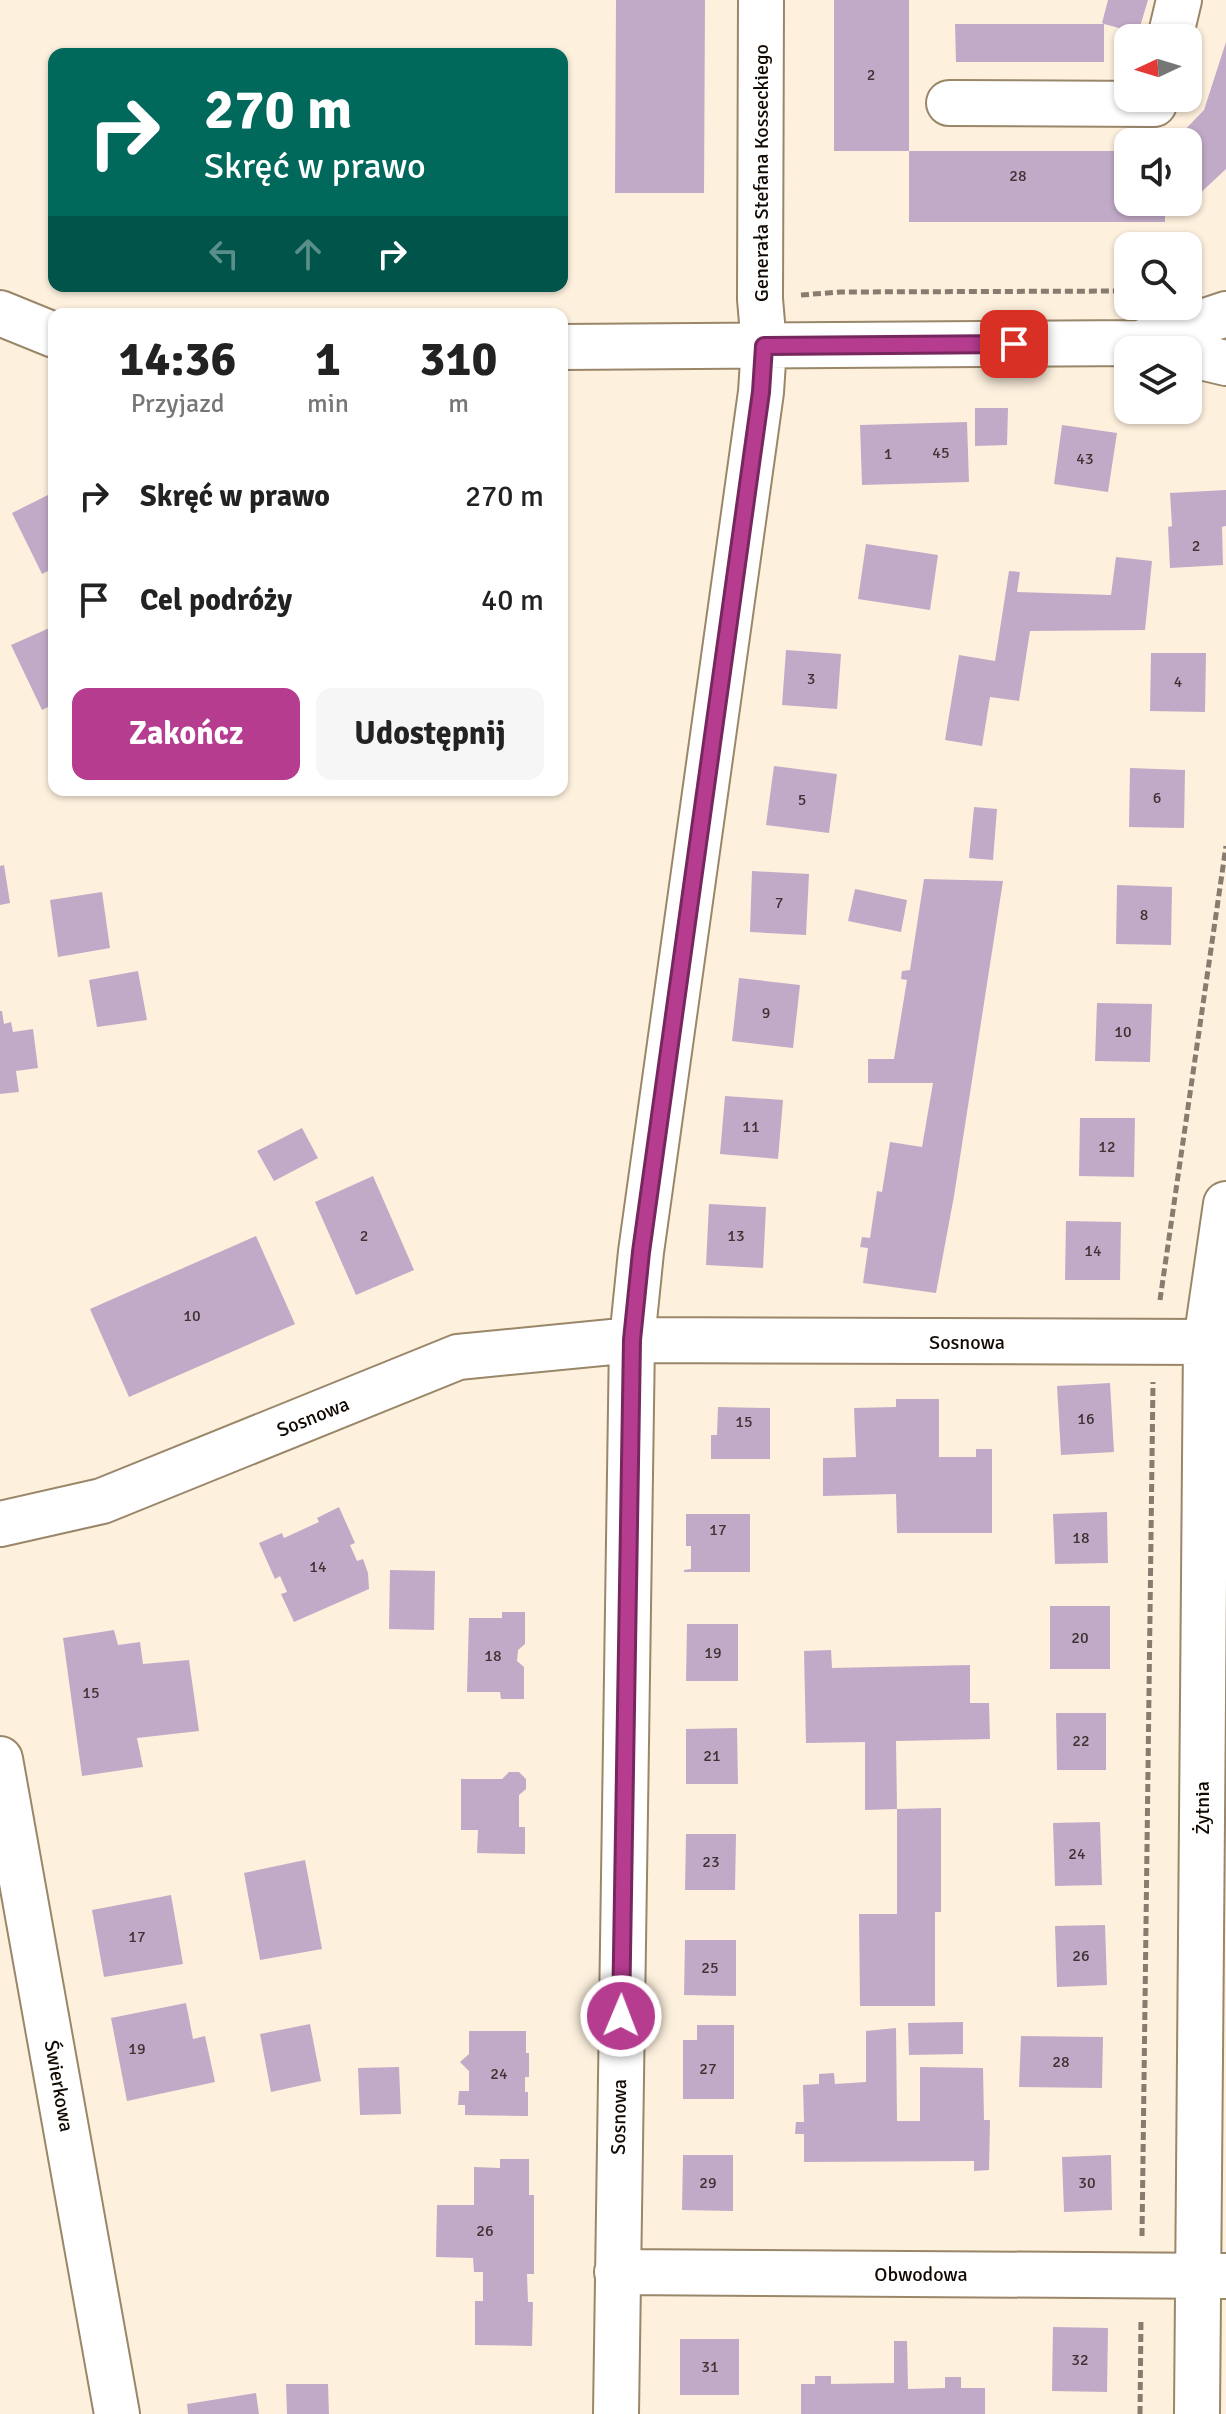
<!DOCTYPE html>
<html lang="pl">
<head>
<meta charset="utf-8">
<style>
  :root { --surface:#fff; --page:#f6f6f6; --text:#222; --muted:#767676; --accent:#b53c8f }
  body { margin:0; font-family:Signika,sans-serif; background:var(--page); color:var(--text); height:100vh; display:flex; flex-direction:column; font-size:30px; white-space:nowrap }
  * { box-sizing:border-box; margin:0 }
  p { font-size:26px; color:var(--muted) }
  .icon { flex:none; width:44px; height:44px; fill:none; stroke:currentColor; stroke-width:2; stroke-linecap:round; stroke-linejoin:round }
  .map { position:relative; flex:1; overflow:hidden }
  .side { position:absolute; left:48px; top:308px; width:520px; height:488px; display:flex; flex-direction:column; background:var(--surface); border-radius:16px; box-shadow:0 2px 6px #0004 }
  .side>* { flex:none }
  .top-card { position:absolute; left:48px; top:48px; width:520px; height:244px; border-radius:16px; box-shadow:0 2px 6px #0004; background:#00695c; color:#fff; overflow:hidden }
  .needle { width:52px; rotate:266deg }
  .controls { position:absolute; left:1114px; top:24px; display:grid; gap:16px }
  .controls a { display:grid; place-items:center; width:88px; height:88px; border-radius:16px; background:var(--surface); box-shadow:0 2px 6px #0004; font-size:40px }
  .pin { position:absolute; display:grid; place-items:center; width:68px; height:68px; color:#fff; margin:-34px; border-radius:16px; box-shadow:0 4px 12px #0006 }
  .me { position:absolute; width:88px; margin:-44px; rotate:1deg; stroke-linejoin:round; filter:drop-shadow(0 0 6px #0008) }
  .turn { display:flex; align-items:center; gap:28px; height:168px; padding:0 24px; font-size:36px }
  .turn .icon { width:104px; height:104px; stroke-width:2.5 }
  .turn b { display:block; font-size:56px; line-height:68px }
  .lanes { display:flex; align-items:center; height:76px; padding:0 24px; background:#0003; justify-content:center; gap:40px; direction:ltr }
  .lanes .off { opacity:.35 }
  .eta { display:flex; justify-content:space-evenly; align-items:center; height:136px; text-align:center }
  .eta b { font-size:48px; font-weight:700; line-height:56px }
  .cta { display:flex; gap:16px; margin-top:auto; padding:16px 24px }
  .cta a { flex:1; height:92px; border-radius:16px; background:var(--accent); color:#fff; font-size:32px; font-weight:700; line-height:92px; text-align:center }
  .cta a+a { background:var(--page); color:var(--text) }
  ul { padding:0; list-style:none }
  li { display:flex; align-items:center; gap:24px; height:104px; padding:0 24px }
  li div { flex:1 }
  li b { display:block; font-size:30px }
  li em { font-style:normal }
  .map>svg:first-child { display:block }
  .building { fill:#c1aac7 }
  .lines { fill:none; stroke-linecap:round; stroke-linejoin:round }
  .minor-casing { stroke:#9a8669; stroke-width:48 }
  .path { stroke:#877c6f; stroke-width:5; stroke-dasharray:8 4; stroke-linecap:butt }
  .minor { stroke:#fff; stroke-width:44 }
  .route-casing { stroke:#76275d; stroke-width:20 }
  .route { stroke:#b53c8f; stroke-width:14 }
  .labels { text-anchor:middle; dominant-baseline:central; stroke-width:6; stroke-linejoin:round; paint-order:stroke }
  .number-label { font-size:16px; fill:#3e3233 }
  .street-label { font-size:20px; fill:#120a02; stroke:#fff }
</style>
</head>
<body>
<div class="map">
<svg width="1226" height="2414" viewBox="0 0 1226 2414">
  <rect width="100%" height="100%" fill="#fdf0dd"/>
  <path class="building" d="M616,0H705L704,193H615Z
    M834,0H909V151H1128V202H1188V142H1173L1204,110L1226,42V169L1181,211L1165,210V222H909V151H834Z
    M1108,0H1148L1138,33L1104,24V62H956L955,24H1104L1102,23Z
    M975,408H1008L1007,445L975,446Z
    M967,422L969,482L862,485L860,425Z
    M1062,425L1117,433L1108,492L1054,484Z
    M1226,490V526L1222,527L1223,565L1170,568L1168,527L1172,526L1170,493Z
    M54,492V568L42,574L12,513Z
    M866,544L938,555L930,610L858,599Z
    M1116,557L1152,561L1145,630L1030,631L1019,701L990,697L982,746L945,740L959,655L995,661L1009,571L1020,572L1017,592L1111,595Z
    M54,626V704L42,710L11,645Z
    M786,650L841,654L837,709L782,705Z
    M1151,653H1206L1205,712L1150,711Z
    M774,766L837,774L829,833L766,825Z
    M1130,768L1185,770L1184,828L1129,827Z
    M974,807L997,809L993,860L969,858Z
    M4,865L10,903L0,905V866Z
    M752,871L809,874L806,935L750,932Z
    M924,879L1003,881L954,1196L936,1293L863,1283L868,1248L860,1247L862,1237L870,1238L877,1191L882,1192L890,1142L922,1147L933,1083H868V1059H894L907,980L901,979L902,971L910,970Z
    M1117,885L1172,887L1171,945L1116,944Z
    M855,889L907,900L901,932L848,921Z
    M102,892L110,948L58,957L50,900Z
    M138,971L147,1020L97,1027L89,980Z
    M739,978L800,985L793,1048L732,1041Z
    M1097,1003L1152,1004L1150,1062L1095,1061Z
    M0,1011H2L4,1024L11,1022L13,1032L33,1029L38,1068L16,1071L19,1092L0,1094Z
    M725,1096L783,1100L778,1159L720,1154Z
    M1080,1118H1135L1134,1177L1079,1176Z
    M302,1128L318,1158L274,1181L257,1151Z
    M373,1176L414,1270L356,1295L315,1202Z
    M709,1204L766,1207L763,1268L706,1265Z
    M1066,1221L1121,1222L1120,1280H1065Z
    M256,1236L295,1324L129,1397L90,1309Z
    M1110,1383L1114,1452L1061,1455L1057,1386Z
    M896,1399H939V1457H976V1449H992V1533H897L896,1494L823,1496V1458L856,1457L854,1408L896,1407Z
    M718,1407L770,1408V1459H711V1435H717Z
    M339,1507L355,1543L350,1545L357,1561L363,1559L368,1573L369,1589L294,1622L281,1594L287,1592L280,1576L275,1579L259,1543L282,1533L284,1538L319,1522L317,1518Z
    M1107,1512L1108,1563L1055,1564L1053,1514Z
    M686,1514H750V1572H684V1570L691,1569V1546H686Z
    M390,1570L435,1571L434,1630L389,1629Z
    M1050,1606H1110V1669H1050Z
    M502,1612H525V1644L518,1650L517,1661L524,1667V1699H501L500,1692H467L469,1618H502Z
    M687,1624H738V1681H686Z
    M114,1630L118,1645L140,1642L143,1664L189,1660L199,1731L137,1738L143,1767L82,1776L63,1638Z
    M831,1650L832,1668L970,1665V1703H989L990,1739L896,1741L897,1809L865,1810V1742L806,1743L804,1651Z
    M1056,1713H1106V1770H1057Z
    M737,1728L738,1784H686V1729Z
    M509,1772H519L526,1779V1789L519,1795V1827H525V1854L477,1853L478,1830H461V1779H502Z
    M941,1808V1912H935V2006H860L859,1914H897V1809Z
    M1100,1822L1102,1885L1055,1886L1053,1823Z
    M686,1834H736L735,1890H685Z
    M305,1860L322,1949L260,1960L244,1873Z
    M171,1895L183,1964L104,1977L92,1910Z
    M1105,1925L1107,1985L1057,1987L1055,1926Z
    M685,1940H736V1996L684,1995Z
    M186,2003L193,2039L205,2036L215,2082L127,2101L111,2018Z
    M963,2022V2054L909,2055L908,2023Z
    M310,2024L321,2081L271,2092L260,2034Z
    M697,2025H734V2099H683V2040H697Z
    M896,2028L897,2121H920V2067L983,2068L984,2120H990L989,2170L974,2171V2161L804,2162V2134H795L796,2122H804L803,2085L819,2084V2074L834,2073L835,2084L866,2082V2031Z
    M469,2031H526V2053H529V2077H525V2092H528V2116L465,2115V2105H458L459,2091H469V2071L460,2062L469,2054Z
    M1021,2036L1103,2037L1102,2088L1019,2087Z
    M399,2067L401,2114L360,2115L358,2068Z
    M683,2155H733V2211L682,2210Z
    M1111,2155L1112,2210L1064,2212L1062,2157Z
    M500,2159H529V2195H534V2274H527L528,2302H533L532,2346L475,2345V2301H483V2272H474L473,2258L436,2257L437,2205H474V2167L500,2168Z
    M1053,2327L1108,2328L1107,2392L1052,2391Z
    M680,2339H739V2395H680Z
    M894,2341H907L908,2389L945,2388V2377H961V2388H985V2414H801V2384H815V2376H831V2384L894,2383Z
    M286,2384H328L329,2414H287Z
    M256,2393L259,2414H188L187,2404Z"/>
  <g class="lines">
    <g class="minor-casing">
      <path id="minor" d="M1170,38L1179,0
        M949,103L1154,104L1156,98
        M0,313L54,335
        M1139,343L1226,314
        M562,347L1139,343L1169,350
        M1188,354L1226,363
        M0,1524L102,1501L458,1357L632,1340L1206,1342
        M0,1759L117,2414
        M617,2272L1226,2276
        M616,2414L632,1340L641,1252L761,392L764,346L760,299L761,0
        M1197,2414L1206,1342L1226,1204"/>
    </g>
    <path class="path" d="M801,295L841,292L1128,291
      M1160,1300L1226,846
      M1142,2236L1153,1382
      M1140,2414L1141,2318"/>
    <use href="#minor" class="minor"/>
  </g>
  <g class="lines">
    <g class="route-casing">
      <path id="route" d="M621,2016L632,1340L641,1252L761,392L764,346L1014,344"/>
    </g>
    <use href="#route" class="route"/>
  </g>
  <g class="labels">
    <g class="number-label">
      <text x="871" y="75">2</text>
      <text x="1018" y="176">28</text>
      <text x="941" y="453">45</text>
      <text x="888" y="454">1</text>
      <text x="1085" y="459">43</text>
      <text x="1196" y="546">2</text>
      <text x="811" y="679">3</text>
      <text x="1178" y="682">4</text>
      <text x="1157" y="798">6</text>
      <text x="802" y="800">5</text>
      <text x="779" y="903">7</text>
      <text x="1144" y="915">8</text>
      <text x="766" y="1013">9</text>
      <text x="1123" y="1032">10</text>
      <text x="751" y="1127">11</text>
      <text x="1107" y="1147">12</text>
      <text x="364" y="1236">2</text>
      <text x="736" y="1236">13</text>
      <text x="1093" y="1251">14</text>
      <text x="192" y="1316">10</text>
      <text x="1086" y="1419">16</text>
      <text x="744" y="1422">15</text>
      <text x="718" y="1530">17</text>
      <text x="1081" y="1538">18</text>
      <text x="318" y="1567">14</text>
      <text x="1080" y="1638">20</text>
      <text x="713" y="1653">19</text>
      <text x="493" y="1656">18</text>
      <text x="91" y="1693">15</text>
      <text x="1081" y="1741">22</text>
      <text x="712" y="1756">21</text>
      <text x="1077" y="1854">24</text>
      <text x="711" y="1862">23</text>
      <text x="137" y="1937">17</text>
      <text x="1081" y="1956">26</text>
      <text x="710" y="1968">25</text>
      <text x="137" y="2049">19</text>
      <text x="1061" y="2062">28</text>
      <text x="708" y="2069">27</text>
      <text x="499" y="2074">24</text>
      <text x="708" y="2183">29</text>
      <text x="1087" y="2183">30</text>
      <text x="485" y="2231">26</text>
      <text x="1080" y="2360">32</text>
      <text x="710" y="2367">31</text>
    </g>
    <g class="street-label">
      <text transform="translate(761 173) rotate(-90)">Generała Stefana Kosseckiego</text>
      <text x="967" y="1342">Sosnowa</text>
      <text transform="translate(313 1417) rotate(-22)">Sosnowa</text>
      <text transform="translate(1202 1808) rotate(-90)">Żytnia</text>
      <text transform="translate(59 2086) rotate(80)">Świerkowa</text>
      <text transform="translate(619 2117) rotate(-89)">Sosnowa</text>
      <text x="921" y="2274">Obwodowa</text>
    </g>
  </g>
</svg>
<div class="controls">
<a><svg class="needle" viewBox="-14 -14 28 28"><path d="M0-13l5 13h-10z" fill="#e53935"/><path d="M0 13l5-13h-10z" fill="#767676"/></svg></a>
<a><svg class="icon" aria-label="sound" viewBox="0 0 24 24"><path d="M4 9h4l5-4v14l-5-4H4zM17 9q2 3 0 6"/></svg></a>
<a><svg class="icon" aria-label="search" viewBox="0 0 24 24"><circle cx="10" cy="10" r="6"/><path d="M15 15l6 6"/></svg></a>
<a><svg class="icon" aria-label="layers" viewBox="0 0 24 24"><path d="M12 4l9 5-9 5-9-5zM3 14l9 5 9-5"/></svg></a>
</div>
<div class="pin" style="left:1014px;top:344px;background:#d93025"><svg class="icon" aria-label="arrive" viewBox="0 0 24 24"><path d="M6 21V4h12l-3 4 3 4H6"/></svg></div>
<svg class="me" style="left:621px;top:2016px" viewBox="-20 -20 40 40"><circle r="17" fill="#b53c8f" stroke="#fff" stroke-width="3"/><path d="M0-11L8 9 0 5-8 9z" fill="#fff"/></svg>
<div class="top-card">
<div class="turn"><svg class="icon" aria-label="right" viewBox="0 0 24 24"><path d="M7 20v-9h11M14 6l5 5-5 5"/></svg><div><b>270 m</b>Skręć w prawo</div></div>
<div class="lanes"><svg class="icon off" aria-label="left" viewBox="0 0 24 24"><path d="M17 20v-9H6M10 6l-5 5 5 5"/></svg><svg class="icon off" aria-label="ahead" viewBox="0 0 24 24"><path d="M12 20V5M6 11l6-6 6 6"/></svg><svg class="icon" aria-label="right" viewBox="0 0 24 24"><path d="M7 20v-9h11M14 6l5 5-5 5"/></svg></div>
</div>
<section class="side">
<div class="eta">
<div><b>14:36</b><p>Przyjazd</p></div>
<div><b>1</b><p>min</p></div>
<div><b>310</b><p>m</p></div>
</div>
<ul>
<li><svg class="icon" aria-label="right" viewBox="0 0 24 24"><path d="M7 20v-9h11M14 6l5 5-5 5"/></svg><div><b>Skręć w prawo</b></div><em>270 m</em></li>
<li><svg class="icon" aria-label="arrive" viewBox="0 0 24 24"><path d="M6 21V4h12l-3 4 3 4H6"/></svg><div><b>Cel podróży</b></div><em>40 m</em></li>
</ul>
<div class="cta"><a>Zakończ</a><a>Udostępnij</a></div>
</section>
</div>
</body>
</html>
